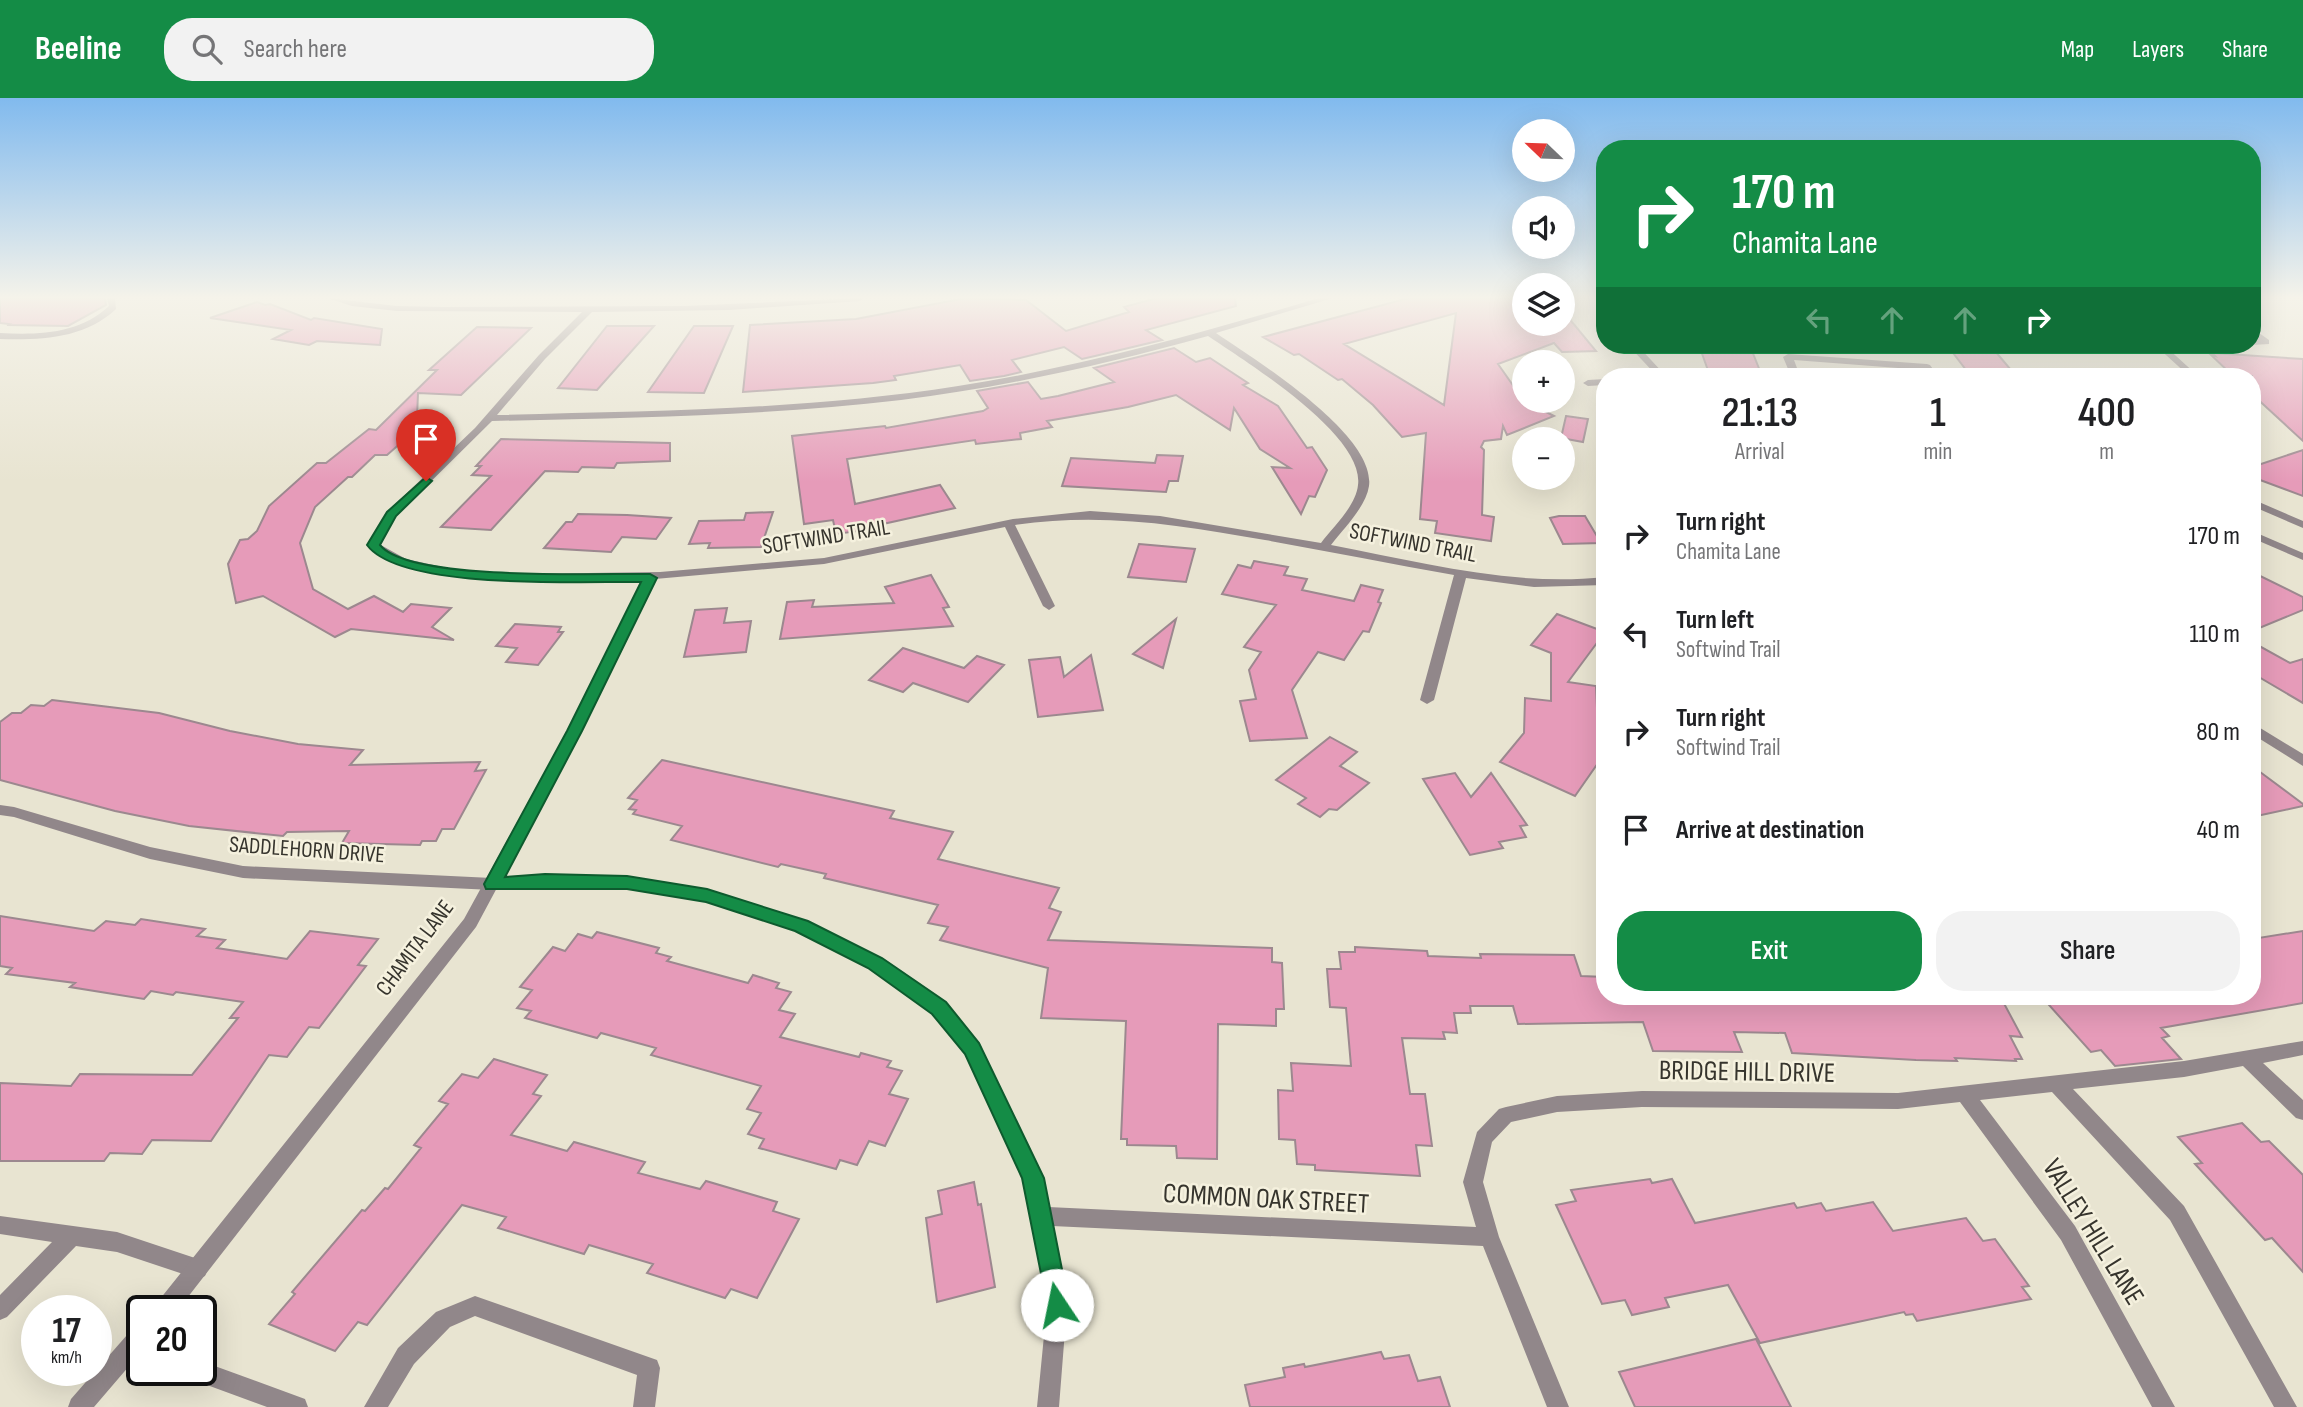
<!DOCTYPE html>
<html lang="en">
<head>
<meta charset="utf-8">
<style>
  :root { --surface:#fff; --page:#f2f2f2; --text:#202124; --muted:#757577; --accent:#148c46 }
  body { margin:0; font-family:"Sofia Sans Condensed",sans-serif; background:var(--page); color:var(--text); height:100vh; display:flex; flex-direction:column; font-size:26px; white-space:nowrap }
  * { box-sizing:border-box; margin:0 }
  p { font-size:23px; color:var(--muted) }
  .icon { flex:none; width:38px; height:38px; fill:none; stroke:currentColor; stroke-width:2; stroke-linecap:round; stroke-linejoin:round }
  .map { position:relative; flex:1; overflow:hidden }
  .side { position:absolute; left:1596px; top:270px; width:665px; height:637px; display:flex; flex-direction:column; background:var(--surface); border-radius:28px; box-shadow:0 7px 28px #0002 }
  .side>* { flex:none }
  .hud { position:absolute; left:1596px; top:42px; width:665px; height:214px; border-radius:28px; box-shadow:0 7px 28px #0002; background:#148c46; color:#fff; overflow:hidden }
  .needle { width:46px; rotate:293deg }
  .controls { position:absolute; left:1512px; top:21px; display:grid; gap:14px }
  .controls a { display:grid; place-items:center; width:63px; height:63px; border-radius:50%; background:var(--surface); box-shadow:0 7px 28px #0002; font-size:35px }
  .speed { position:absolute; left:21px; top:1197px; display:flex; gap:14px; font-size:35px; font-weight:700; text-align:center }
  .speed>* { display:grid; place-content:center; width:91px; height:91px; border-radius:50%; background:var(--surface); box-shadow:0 7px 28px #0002; line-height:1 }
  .speed small { font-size:18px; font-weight:400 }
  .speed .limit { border:4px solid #111; border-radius:10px; background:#fff; color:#111 }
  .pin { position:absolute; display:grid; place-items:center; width:60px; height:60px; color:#fff; margin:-72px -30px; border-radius:50% 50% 50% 0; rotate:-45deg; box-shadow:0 0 7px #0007 }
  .pin .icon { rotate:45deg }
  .me { position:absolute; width:77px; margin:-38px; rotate:349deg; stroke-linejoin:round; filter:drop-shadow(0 0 5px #0008) }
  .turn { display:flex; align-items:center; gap:24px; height:147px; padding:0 21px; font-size:32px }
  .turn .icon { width:91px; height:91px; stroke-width:2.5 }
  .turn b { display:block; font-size:49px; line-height:60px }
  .lanes { display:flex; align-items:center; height:66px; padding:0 21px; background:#0003; justify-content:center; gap:35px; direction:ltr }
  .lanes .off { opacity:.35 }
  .eta { display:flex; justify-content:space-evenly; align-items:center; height:119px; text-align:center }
  .eta b { font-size:42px; font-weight:600; line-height:49px }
  .primary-button { display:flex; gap:14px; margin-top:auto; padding:14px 21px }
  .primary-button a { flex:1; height:80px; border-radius:28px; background:var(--accent); color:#fff; font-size:28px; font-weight:600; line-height:80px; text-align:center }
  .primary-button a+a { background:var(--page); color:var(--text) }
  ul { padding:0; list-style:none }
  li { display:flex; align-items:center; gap:21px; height:98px; padding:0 21px }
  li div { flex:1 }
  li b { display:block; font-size:26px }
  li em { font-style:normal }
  header { display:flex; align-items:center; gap:42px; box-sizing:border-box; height:98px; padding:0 35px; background:var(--accent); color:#fff }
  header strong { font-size:33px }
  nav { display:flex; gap:38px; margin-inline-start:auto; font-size:24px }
  .search { width:490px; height:63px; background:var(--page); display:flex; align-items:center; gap:18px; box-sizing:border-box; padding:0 24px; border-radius:28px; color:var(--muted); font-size:26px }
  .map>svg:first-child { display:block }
  .building { fill:#e69bb9; stroke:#9c888f; stroke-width:2; fill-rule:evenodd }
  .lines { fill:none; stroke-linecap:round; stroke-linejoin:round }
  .service { fill:#91878a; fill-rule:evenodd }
  .minor { fill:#91878a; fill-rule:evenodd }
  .tertiary { fill:#91878a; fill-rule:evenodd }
  .route { fill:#148c46; stroke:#0d5b2e; stroke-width:2 }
  .labels { text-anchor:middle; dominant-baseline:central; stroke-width:5; stroke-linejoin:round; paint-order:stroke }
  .street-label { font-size:23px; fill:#36342d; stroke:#f5f1de }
  .near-street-label { font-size:28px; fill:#36342d; stroke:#f5f1de }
</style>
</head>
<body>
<header>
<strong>Beeline</strong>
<div class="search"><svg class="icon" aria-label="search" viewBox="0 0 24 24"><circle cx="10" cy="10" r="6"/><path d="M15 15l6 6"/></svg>Search here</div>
<nav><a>Map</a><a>Layers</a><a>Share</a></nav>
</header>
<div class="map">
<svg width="2303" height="1309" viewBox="0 0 2303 1309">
  <rect width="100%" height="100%" fill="#e8e4d1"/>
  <path class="building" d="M0,200H105L106,207L68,228L7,227L9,226L0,225Z
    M966,200L1026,202L1066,233L1129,214L1124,209L1157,200H1235L1236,208L1146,232L1162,242L1095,258L1082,261L1064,249L1012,262L1021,274L1004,278L970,283L960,267L894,278L896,282L873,285L743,294L750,227L856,221Z
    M1409,200H1524V226H1563V213L1596,253L1562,254L1554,245L1498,266L1524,303L1554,318L1507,337L1503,328L1501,341L1484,343L1481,349L1484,352L1482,417L1494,419L1491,443L1435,435L1437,423L1420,421L1426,335L1402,339L1373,307L1342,281L1338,282L1299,256L1294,257L1263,239ZM1456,215L1444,307L1344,246Z
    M257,204L265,207L270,206L311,222L314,220L382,231L380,247L317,243L309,247L273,241L291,232L210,220Z
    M607,228H654L597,292L558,290Z
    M694,228H733L704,295L648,294Z
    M477,229L531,230L461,297L418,295L416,343H403L387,357H375L352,379H348L315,409L300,445L313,491L348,511L374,498L403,514L411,506L451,510L432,529L454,542L351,531L335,539L263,498L236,505L228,466L240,442L248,441L257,433L269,408L317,365H326L369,331L376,332L437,272H429Z
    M1710,247L1750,248L1762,278H1710L1700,250L1711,251Z
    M1947,247H1990L2016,278L1970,277Z
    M1174,250L1196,264L1210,260L1248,285L1243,287L1278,308L1307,350L1312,349L1327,372L1315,399L1309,398L1301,416L1272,369L1290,370L1260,351L1234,310L1230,332L1176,297L1128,309L1047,323L1052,329L1020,335L1021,341L976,346L975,342L847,361L855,406L940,387L955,410L865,430L866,432L836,436L833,422L804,426L792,338L885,328L886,330L983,313L988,310L977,293L1028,284L1041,301L1058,298L1114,284L1094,270Z
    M2212,255L2303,261V343L2252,296V278H2233L2211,257L2215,258Z
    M1566,318L1588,321L1583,344L1561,340Z
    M501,341L670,345V363L617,365L614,370L582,369L578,374L545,373L491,432L441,429L491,378L472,377L481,368H476Z
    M2303,352V398L2252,379V369Z
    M1157,357L1183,358L1178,383H1169L1166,394L1062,388L1071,360L1155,365Z
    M773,414L761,449L708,450L710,445L689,446L699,423L744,422L746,415Z
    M578,416L627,417L671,420L656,441L622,439L611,454L544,450L566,424H572Z
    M1559,418H1585L1601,445L1563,446L1550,420Z
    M1139,446L1195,451L1186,484L1128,479Z
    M1254,463L1288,469L1284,477L1307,481L1302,492L1354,503L1361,487L1383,492L1378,504L1381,505L1369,534L1363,533L1344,562L1318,554L1292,592L1307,640L1250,643L1240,603L1256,601L1249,572L1261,554L1244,549L1276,507L1222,496L1238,467L1251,470Z
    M2252,474L2303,499V512L2252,533Z
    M931,477L949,509L943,510L953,528L780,541L787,504L814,502L812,509L894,505L885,489Z
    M727,510L724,525L751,523L746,554L684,559L695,512Z
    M1557,516L1605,534L1568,584L1596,588L1599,653L1605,655L1575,698L1500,664L1524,635L1525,600L1551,603V555L1531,547Z
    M1176,521L1163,570L1133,556Z
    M515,526L561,529L558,534H563L538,567L506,564L517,550L496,548Z
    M2252,544L2290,565L2303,561V605L2252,575Z
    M903,550L964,570L977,558L1004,567L968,604L913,585L903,594L869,582Z
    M1091,557L1103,612L1038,619L1029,562L1060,559L1064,579Z
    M52,602L159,615L230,633L298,646L363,652L350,667L480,664L475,673L486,672L454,731H442L436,743H422L420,747L342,745L349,733L287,734L283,738L189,728L115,713L0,682V624L12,615H21L31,607L44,608Z
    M1330,639L1357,654L1340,668L1369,685L1337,712L1329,711L1320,719L1298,706L1306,700L1276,682Z
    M662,662L894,713L890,720L953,734L938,761L1059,790L1049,810L1061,814L1048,842L1272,850V864L1282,865L1284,911H1276V928L1218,926L1217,1061L1177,1060L1176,1048L1127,1047V1041H1121L1126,923L1041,920L1048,870L940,842L948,829L928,825L938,807L824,780L826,776L781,766L778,769L671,742L682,728L633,716L636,712L629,711L637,702L628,700Z
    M2252,668L2303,706V708L2252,719Z
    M1455,675L1471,699L1491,675L1527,727L1520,728L1526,739L1499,744L1503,750L1470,757L1423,681Z
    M0,818L94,833L106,823L135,827L141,821L205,831L197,838L225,842L217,850L287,861L310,833L378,841L358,867L366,868L319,930L309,929L287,959L269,957L211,1043L152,1042L142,1056L110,1055L104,1063H0V985L71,988L80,976L192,977L238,920H230L243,904L176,894L173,897L151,893L144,901L70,889L75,885L6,876L12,870L0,868Z
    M2303,833V905L2161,930L2169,938L2162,940L2181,961L2115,968L2101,952L2091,954L2041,898H2252V841Z
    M597,834L659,850L656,855L671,859L667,863L748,885L753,877L779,885L776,890L791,894L779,912L795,916L780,939L859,959L861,955L891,963L887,969L902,973L889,996L908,1001L885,1048L869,1043L857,1067L840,1062L836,1071L759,1050L764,1041L748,1036L761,1015L747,1011L761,988L651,957L656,950L601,935L597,940L525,920L531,913L517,910L532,892L520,889L553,849L565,853L578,836L592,840Z
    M1355,849L1427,853L1428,858L1481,860L1480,856L1574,857L1581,878L1605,879V898H2000L2022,939L2010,938L2022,961H2015L2016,963L1955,960L1957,963L1916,962L1792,955L1785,935L1734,934L1742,954L1653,953L1643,924L1518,926L1513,908H1470L1471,915H1454L1457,935L1443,934L1445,941L1402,940L1410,996H1425L1432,1048L1416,1047L1420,1078L1315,1072V1067L1297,1066L1295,1042L1279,1041L1278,992L1293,993L1291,965L1351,968L1346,910L1330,909L1327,871H1341L1339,854H1355Z
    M494,961L547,977L533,996L541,998L511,1037L567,1053L574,1044L645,1064L638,1075L700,1091L706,1083L777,1104L773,1113L799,1121L757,1200L731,1191L725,1200L647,1175L653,1166L589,1147L584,1156L498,1130L506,1119L462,1107L367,1227L358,1224L335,1253L269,1226L295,1196L292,1194L362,1112L365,1113L385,1090L388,1091L421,1050L414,1047L448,1006L439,1003L462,976L478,980Z
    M2242,1025L2261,1044L2269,1043L2303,1077V1174L2272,1140L2265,1142L2195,1066L2202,1065L2178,1039Z
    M1650,1081L1652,1085L1672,1081L1695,1125L1794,1105L1797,1110L1821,1105L1826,1113L1873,1104L1893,1133L1966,1120L1983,1143L1995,1141L2029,1188L2022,1189L2031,1201L1917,1223L1913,1216L1906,1217L1904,1214L1760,1245L1728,1187L1665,1200L1669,1209L1632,1217L1625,1202L1602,1206L1556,1107L1576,1103L1571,1092Z
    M974,1084L978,1107L981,1106L995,1189L937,1204L926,1120L942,1116L938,1093Z
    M1756,1241L1791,1309H1635L1619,1274Z
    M1381,1254L1384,1261L1409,1257L1418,1283L1440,1279L1450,1309H1250L1245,1287L1285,1279L1283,1270L1304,1266L1305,1269Z"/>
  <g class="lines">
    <path class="service" d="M107,200H115L116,211C84,241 41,242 0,241V235C39,237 79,236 109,208Z
      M2252,230L2269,242V246L2252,247V241H2257L2252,237Z
      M2155,247H2164L2198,278H2189Z
      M1788,256L1927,266L1930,267L1938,278H1929L1924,272L1794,262L1800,278H1791L1783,259Z
      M2252,401L2303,423V430L2252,408Z
      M2252,433L2303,455V462L2252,440Z
      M0,707L14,709L150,749L243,768L492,780L545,777L627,778L707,791L807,824L881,860L945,905L978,946L1043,1080L1048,1109L1476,1129L1463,1084L1477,1034L1499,1011L1506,1009L1557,998L1642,993L1898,995L2184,963L2303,943V957L2263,965L2303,1002V1022L2296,1020L2243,968L2184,979L2073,991L2184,1108L2297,1309H2274L2170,1122L2052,994L1980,1002L2075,1128L2175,1309H2152L2061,1142L1960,1004L1898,1011L1642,1009L1557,1014L1511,1024L1492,1044L1483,1084L1499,1139L1569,1309H1547L1483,1148L1052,1128L1067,1207L1059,1309H1037L1047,1207L1023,1080L965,956L933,915L869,870L795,832L706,803L627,790L545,789L492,792L243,780L150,761L14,719L0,717Z
      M0,1118L117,1134L198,1161L205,1164L208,1171L205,1178L198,1181L117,1154L76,1148L7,1219L0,1222V1197L52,1144L0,1136Z
      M475,1198L657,1262L660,1270L655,1309H633L637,1277L475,1218L450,1229L414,1266L388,1309H364L398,1250L436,1214Z
      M201,1263L305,1301L308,1309H267L188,1280L185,1272H201Z"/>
    <path class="minor" d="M327,200L397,208L443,209L685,208L864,200L860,203L729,212L592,214L545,261L497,317C651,313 806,312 958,288C1081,269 1201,235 1319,200H1333L1216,235C1254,261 1376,336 1369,388C1366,409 1343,431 1331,447C1421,464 1512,489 1605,479V487L1534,489L1466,480L1434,602L1427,606L1420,602L1454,477C1391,466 1328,453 1265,442C1180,427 1102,414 1015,427L1055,508L1049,512L1043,508L1005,429L824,466L655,481L581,633L476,829L177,1213H153L156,1206L464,821L567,633L643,482C576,484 417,494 367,447L387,414L475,330L539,257L582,214L397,213L352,208ZM1208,238C1245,263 1365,337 1358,387C1356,408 1333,429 1321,445L1160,418L1090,413L1013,421L824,460L660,474L516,476L452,471L406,461L379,446L396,418L492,323C628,320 765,318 901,302C1005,289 1107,266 1208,238Z
      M1605,281V287L1588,288L1583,285L1588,282Z
      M142,1226V1253L94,1309H68L71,1301L134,1229Z"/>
    <path class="tertiary" d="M1599,200H1605V207H1602Z
      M1628,247H1637L1666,278H1657Z
      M2252,625L2303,656V668L2252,636Z"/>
  </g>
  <linearGradient id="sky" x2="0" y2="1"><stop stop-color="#81baee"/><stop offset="0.52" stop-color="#f5f3ea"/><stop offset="1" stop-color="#f5f3ea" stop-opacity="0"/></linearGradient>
  <rect width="2303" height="384" fill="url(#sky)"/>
  <path class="route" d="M426,379L432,383L396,418L380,447C410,484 599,475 650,476L657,480L582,633L505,779L545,776L627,778L707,791L808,823L882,860L946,904L979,945L1044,1080L1069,1207L1066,1216L1057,1219L1049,1216L1022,1080L965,956L932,916L868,870L795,833L706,804L627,791H486L484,786L567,633L641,484C584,483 401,493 367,447L387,414Z"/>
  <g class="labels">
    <g class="street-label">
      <text transform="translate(826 439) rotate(-9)">SOFTWIND TRAIL</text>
      <text transform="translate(1413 445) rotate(11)">SOFTWIND TRAIL</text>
      <text transform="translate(307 752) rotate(4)">SADDLEHORN DRIVE</text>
      <text transform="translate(415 850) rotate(-53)">CHAMITA LANE</text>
    </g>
    <g class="near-street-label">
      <text transform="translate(1747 974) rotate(1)">BRIDGE HILL DRIVE</text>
      <text transform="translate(1266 1101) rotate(3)">COMMON OAK STREET</text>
      <text transform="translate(2093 1134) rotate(58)">VALLEY HILL LANE</text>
    </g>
  </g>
</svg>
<div class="controls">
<a><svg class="needle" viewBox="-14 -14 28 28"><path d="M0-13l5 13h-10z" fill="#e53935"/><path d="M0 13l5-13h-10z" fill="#757577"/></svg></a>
<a><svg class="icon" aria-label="sound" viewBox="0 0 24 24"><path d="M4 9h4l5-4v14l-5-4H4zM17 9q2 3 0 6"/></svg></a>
<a><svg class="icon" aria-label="layers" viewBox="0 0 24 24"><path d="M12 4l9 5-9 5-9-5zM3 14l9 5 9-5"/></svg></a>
<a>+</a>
<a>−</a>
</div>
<div class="speed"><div>17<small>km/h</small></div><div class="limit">20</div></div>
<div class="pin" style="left:426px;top:383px;background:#d93025"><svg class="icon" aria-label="arrive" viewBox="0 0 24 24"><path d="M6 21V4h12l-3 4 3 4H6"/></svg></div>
<svg class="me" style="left:1057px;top:1207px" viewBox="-20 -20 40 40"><circle r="19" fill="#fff"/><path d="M0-13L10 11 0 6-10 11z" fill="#148c46"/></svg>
<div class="hud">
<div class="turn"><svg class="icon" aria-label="right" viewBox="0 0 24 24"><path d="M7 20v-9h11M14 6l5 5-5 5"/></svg><div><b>170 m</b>Chamita Lane</div></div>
<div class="lanes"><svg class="icon off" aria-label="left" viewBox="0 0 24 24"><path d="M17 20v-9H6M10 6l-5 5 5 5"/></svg><svg class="icon off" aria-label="ahead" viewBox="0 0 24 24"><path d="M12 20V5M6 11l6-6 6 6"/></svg><svg class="icon off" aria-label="ahead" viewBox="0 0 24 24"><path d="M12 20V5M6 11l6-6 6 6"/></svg><svg class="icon" aria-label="right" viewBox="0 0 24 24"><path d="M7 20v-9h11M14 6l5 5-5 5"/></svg></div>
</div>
<section class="side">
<div class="eta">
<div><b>21:13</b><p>Arrival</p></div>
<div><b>1</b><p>min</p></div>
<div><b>400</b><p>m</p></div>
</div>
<ul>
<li><svg class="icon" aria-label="right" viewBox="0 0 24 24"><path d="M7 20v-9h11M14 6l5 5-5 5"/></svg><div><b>Turn right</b><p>Chamita Lane</p></div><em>170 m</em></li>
<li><svg class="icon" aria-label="left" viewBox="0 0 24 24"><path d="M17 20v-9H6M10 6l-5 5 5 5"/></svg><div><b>Turn left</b><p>Softwind Trail</p></div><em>110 m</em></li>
<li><svg class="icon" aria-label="right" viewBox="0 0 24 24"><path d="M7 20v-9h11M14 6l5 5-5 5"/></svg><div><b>Turn right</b><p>Softwind Trail</p></div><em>80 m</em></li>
<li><svg class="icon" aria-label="arrive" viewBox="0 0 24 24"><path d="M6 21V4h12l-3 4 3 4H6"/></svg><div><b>Arrive at destination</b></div><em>40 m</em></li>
</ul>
<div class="primary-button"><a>Exit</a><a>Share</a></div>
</section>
</div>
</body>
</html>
